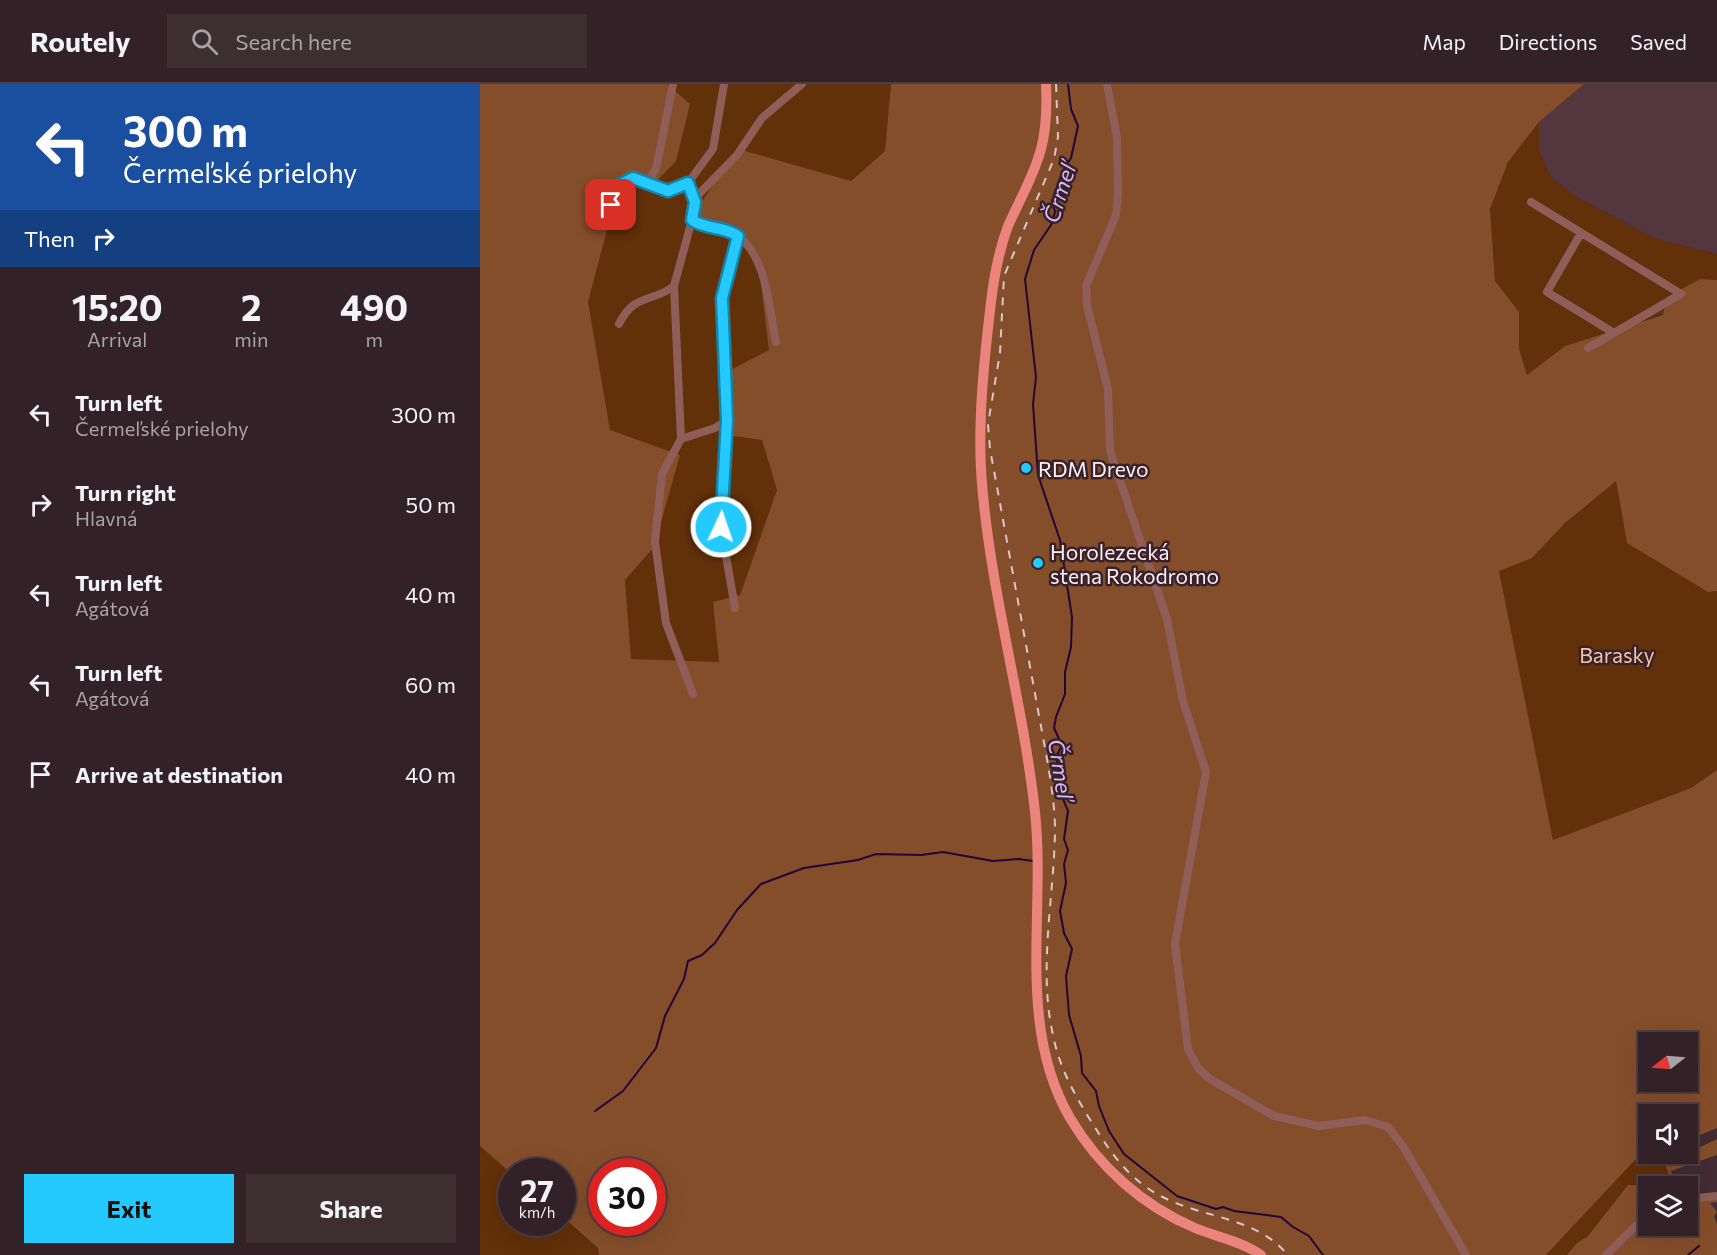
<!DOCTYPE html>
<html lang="en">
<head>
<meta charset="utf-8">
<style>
  :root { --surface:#322126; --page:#3d2e32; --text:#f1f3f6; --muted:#a8a3a7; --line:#4d3e43; --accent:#24c9fe }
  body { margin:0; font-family:Commissioner,sans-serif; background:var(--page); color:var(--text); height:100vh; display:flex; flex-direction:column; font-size:22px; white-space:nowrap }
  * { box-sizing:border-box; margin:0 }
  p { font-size:20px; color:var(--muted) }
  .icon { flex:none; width:33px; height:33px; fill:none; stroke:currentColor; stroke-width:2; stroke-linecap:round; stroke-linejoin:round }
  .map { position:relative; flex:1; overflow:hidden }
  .drawer { display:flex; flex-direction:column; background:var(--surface); width:480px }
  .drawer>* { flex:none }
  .guide { background:#1a4fa0; color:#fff; overflow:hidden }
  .needle { width:39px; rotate:253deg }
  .tools { position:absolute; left:1158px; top:948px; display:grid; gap:12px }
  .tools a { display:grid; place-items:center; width:60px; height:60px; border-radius:0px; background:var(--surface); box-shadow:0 6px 24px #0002,0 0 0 2px var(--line); font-size:30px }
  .speed { position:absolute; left:18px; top:1074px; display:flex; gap:12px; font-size:30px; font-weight:700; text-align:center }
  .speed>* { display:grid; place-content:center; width:78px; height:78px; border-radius:50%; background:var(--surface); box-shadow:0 6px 24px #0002,0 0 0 2px var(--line); line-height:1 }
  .speed small { font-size:15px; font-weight:400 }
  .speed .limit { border:9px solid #d22; background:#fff; color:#111 }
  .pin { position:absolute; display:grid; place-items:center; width:51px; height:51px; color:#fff; margin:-26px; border-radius:12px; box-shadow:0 3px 9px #0006 }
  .me { position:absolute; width:66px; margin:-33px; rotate:3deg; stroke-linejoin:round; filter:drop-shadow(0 0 4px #0008) }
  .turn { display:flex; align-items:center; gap:21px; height:126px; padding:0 24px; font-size:27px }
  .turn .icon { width:78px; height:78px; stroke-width:2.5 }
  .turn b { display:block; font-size:42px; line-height:51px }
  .then { display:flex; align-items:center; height:57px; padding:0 24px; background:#0003; gap:12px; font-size:22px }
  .eta { display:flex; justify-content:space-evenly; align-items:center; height:102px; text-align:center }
  .eta b { font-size:36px; font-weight:700; line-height:42px }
  .cta { display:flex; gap:12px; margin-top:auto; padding:12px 24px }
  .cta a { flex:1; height:69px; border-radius:0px; background:var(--accent); color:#111; font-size:24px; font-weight:700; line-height:69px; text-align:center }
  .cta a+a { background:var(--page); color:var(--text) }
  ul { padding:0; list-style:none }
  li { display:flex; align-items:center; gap:18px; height:90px; padding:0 24px }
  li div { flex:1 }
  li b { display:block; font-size:22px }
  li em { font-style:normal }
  header { display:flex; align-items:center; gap:36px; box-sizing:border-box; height:84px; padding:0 30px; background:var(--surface); border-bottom:2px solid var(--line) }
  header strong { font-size:28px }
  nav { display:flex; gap:33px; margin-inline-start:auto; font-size:21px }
  .search { width:420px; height:54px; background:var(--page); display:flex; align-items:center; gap:15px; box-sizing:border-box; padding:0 21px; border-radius:0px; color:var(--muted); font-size:22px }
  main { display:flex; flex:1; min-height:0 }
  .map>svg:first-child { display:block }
  .built { fill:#54363f }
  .green { fill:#623009 }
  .forest { fill:#854e2a; fill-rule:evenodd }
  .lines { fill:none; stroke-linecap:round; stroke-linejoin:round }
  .stream { stroke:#220637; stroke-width:2 }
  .minor { stroke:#905e59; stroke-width:8 }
  .major { stroke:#eb847c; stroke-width:10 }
  .rail { stroke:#d8c6cc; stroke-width:2; stroke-dasharray:8 8; stroke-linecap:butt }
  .route-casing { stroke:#1783a5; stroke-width:15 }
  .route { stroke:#24c9fe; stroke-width:10 }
  .poi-dot { fill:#24c9fe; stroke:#382229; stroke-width:2 }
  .labels { text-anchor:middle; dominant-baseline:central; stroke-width:5; stroke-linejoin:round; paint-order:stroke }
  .poi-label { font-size:21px; fill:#ffeff4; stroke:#382229; text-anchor:start }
  .park-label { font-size:21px; fill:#f6c3a4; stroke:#382229 }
  .water-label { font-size:22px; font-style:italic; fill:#d7b8fa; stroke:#382229 }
</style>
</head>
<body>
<header>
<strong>Routely</strong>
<div class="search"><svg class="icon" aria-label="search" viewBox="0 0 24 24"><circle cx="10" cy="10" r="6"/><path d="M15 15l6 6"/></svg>Search here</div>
<nav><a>Map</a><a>Directions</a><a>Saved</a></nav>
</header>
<main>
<section class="drawer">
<div class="guide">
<div class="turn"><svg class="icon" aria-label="left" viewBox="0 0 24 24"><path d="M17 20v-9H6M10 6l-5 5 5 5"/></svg><div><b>300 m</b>Čermeľské prielohy</div></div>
<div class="then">Then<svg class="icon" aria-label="right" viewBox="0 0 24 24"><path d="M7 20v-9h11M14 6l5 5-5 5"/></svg></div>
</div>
<div class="eta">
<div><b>15:20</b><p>Arrival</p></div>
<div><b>2</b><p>min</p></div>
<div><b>490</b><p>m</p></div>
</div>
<ul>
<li><svg class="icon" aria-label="left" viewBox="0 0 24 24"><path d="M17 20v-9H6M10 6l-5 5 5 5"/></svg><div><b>Turn left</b><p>Čermeľské prielohy</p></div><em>300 m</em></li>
<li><svg class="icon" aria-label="right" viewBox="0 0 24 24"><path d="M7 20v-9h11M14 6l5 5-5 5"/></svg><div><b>Turn right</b><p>Hlavná</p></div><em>50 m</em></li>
<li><svg class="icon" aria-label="left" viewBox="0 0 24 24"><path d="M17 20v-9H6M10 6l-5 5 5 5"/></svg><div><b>Turn left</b><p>Agátová</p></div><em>40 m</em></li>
<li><svg class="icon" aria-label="left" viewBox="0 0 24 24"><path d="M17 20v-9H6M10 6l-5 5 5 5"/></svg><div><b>Turn left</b><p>Agátová</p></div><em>60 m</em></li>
<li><svg class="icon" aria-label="arrive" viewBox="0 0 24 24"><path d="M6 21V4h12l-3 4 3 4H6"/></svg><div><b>Arrive at destination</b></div><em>40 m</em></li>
</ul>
<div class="cta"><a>Exit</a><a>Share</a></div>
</section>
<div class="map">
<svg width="1237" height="1171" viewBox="0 0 1237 1171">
  <rect width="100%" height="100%" fill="#432c33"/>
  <path class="built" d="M1104,0H1237V170L1176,155L1098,114L1072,95L1059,68V38Z"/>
  <path class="green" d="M187,0H411L405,67L370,97L258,65L214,130L263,153L280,193L289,266L253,352L282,356L297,406L260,511L233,518L240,578L151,576L145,496L174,463L130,347L108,218L139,100L210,20Z
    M1059,38V68L1072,95L1098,114L1176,155L1237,170V196L1220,195L1184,230L1085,262L1047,291L1039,265V228L1015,197L1010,125L1028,78Z
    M1136,397L1143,441L1228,508L1237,507V686L1211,704L1073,756L1019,486L1052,474L1084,440Z
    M0,1062L31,1089L32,1138H82L83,1133L118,1164L119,1171H0Z
    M1174,1070H1205L1186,1080L1193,1102L1148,1101L1108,1152L1096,1160L1087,1171H1066L1155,1076Z"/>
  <path class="forest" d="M0,0H187L210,20L196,77L172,102L139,101L108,218L130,346L200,371L174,463L145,496L151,575L239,578L233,518L260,511L297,406L282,356L253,352L244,332L245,289L289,266L280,193L263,153L213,130L258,65L371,97L405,67L411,0H1104L1059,38L1028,78L1010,125L1015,197L1039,228V265L1047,291L1085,262L1183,231L1187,213L1220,195L1237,196V507L1228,508L1147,459L1136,397L1084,440L1052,474L1019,487L1073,756L1211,704L1237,686V1044L1208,1056V1030H1168V1070H1174L1155,1076L1066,1171H119L118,1164L83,1133L82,1088L31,1089L0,1062ZM1168,958H1208V998H1168ZM122,1088H172V1138H122Z
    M1237,1055V1071L1191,1087L1197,1102H1193L1185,1080Z
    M1148,1101L1172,1102H1168V1142H1208V1115L1237,1112V1118L1230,1119L1237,1128L1234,1132L1237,1140V1171H1087L1096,1160L1108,1152Z"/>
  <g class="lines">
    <path class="stream" d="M588,0L591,25L598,42L591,74L583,86L572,117L575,128L571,141L554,166L545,195L556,293L553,320L558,391L580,456L592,533L591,563L585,588V610L576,633L574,644L582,661L576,673L584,711L583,715L588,727L584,755L588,766L584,780L586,799L580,827L584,849L592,865L586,892L589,931L601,972L602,989L616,1007L619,1022L629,1047L644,1070L697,1112L736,1125L743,1123L754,1127L801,1133L813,1143L829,1152L843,1171
      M115,1027L143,1007L176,964L185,932L204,895L208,877L222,871L235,859L257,826L281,800L324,784L378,776L396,770L441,771L463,768L513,777L539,775L553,777
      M1208,1171L1219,1162"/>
    <path class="minor" d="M627,0L637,54L638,109L636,131L606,202L607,221L628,305L630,367L687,535L703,617L726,688L695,860L708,965L718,984L730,995L794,1032L839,1042L885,1036L908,1043L923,1062L986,1171
      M167,99L176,85L193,0
      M110,109L125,123L131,121L139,101L153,94L188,107L208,99
      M215,118L208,99L233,65L244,0
      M1051,118L1201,210L1108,264
      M212,136C227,146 245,142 258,152L242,214L247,336L241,443L255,524
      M1101,149L1067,208L1134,249
      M258,152C287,173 289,225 296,258
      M194,202L201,355L182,390L175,458L186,539L213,610
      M139,240C155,208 173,219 194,202L219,110L257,71L282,34L322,0
      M201,355L235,344L247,336
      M1208,1115L1237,1112
      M1126,1171L1168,1130"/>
    <path class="major" d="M566,0C567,22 567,43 561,65C554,92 539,117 528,142C519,166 514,193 511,218C504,277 497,341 502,400C511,510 543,618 555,728C566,830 536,941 590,1034C619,1083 663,1122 715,1144C737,1153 761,1157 781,1171"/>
    <path class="rail" d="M576,0L578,53L574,75L524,192L520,269L508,340L510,365L567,675C571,698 575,723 575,747C574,814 558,885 573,951C579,982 593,1008 609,1034C623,1056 636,1078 656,1095C704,1138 768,1124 808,1171"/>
  </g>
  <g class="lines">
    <g class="route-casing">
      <path id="route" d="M131,121L139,101L153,94L188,107L208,99L215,118L212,136C227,146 244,142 258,152L242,214L247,336L241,443"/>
    </g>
    <use href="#route" class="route"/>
  </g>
  <g class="poi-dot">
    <circle cx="546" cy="384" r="6"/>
    <circle cx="558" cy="479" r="6"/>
  </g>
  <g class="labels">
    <g class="poi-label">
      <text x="558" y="384">RDM Drevo</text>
      <text x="570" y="467">Horolezecká<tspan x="570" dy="24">stena Rokodromo</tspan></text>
    </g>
    <g class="park-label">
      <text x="1137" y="570">Barasky</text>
    </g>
    <g class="water-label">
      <text transform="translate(579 109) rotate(-72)">Črmeľ</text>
      <text transform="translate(581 685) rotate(81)">Črmeľ</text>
    </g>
  </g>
</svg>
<div class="tools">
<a><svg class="needle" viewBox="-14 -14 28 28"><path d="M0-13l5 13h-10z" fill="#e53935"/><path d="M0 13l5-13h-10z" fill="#a8a3a7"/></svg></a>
<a><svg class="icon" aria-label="sound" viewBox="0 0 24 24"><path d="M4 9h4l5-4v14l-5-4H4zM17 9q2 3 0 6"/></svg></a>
<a><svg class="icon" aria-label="layers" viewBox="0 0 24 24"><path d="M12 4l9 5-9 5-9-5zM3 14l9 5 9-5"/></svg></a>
</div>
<div class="speed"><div>27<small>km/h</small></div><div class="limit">30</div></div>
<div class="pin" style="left:131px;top:121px;background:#d93025"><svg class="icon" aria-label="arrive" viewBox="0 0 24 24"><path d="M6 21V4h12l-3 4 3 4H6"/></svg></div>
<svg class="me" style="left:241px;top:443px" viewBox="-20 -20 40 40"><circle r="17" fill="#24c9fe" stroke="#fff" stroke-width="3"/><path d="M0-11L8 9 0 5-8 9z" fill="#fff"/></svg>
</div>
</main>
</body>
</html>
